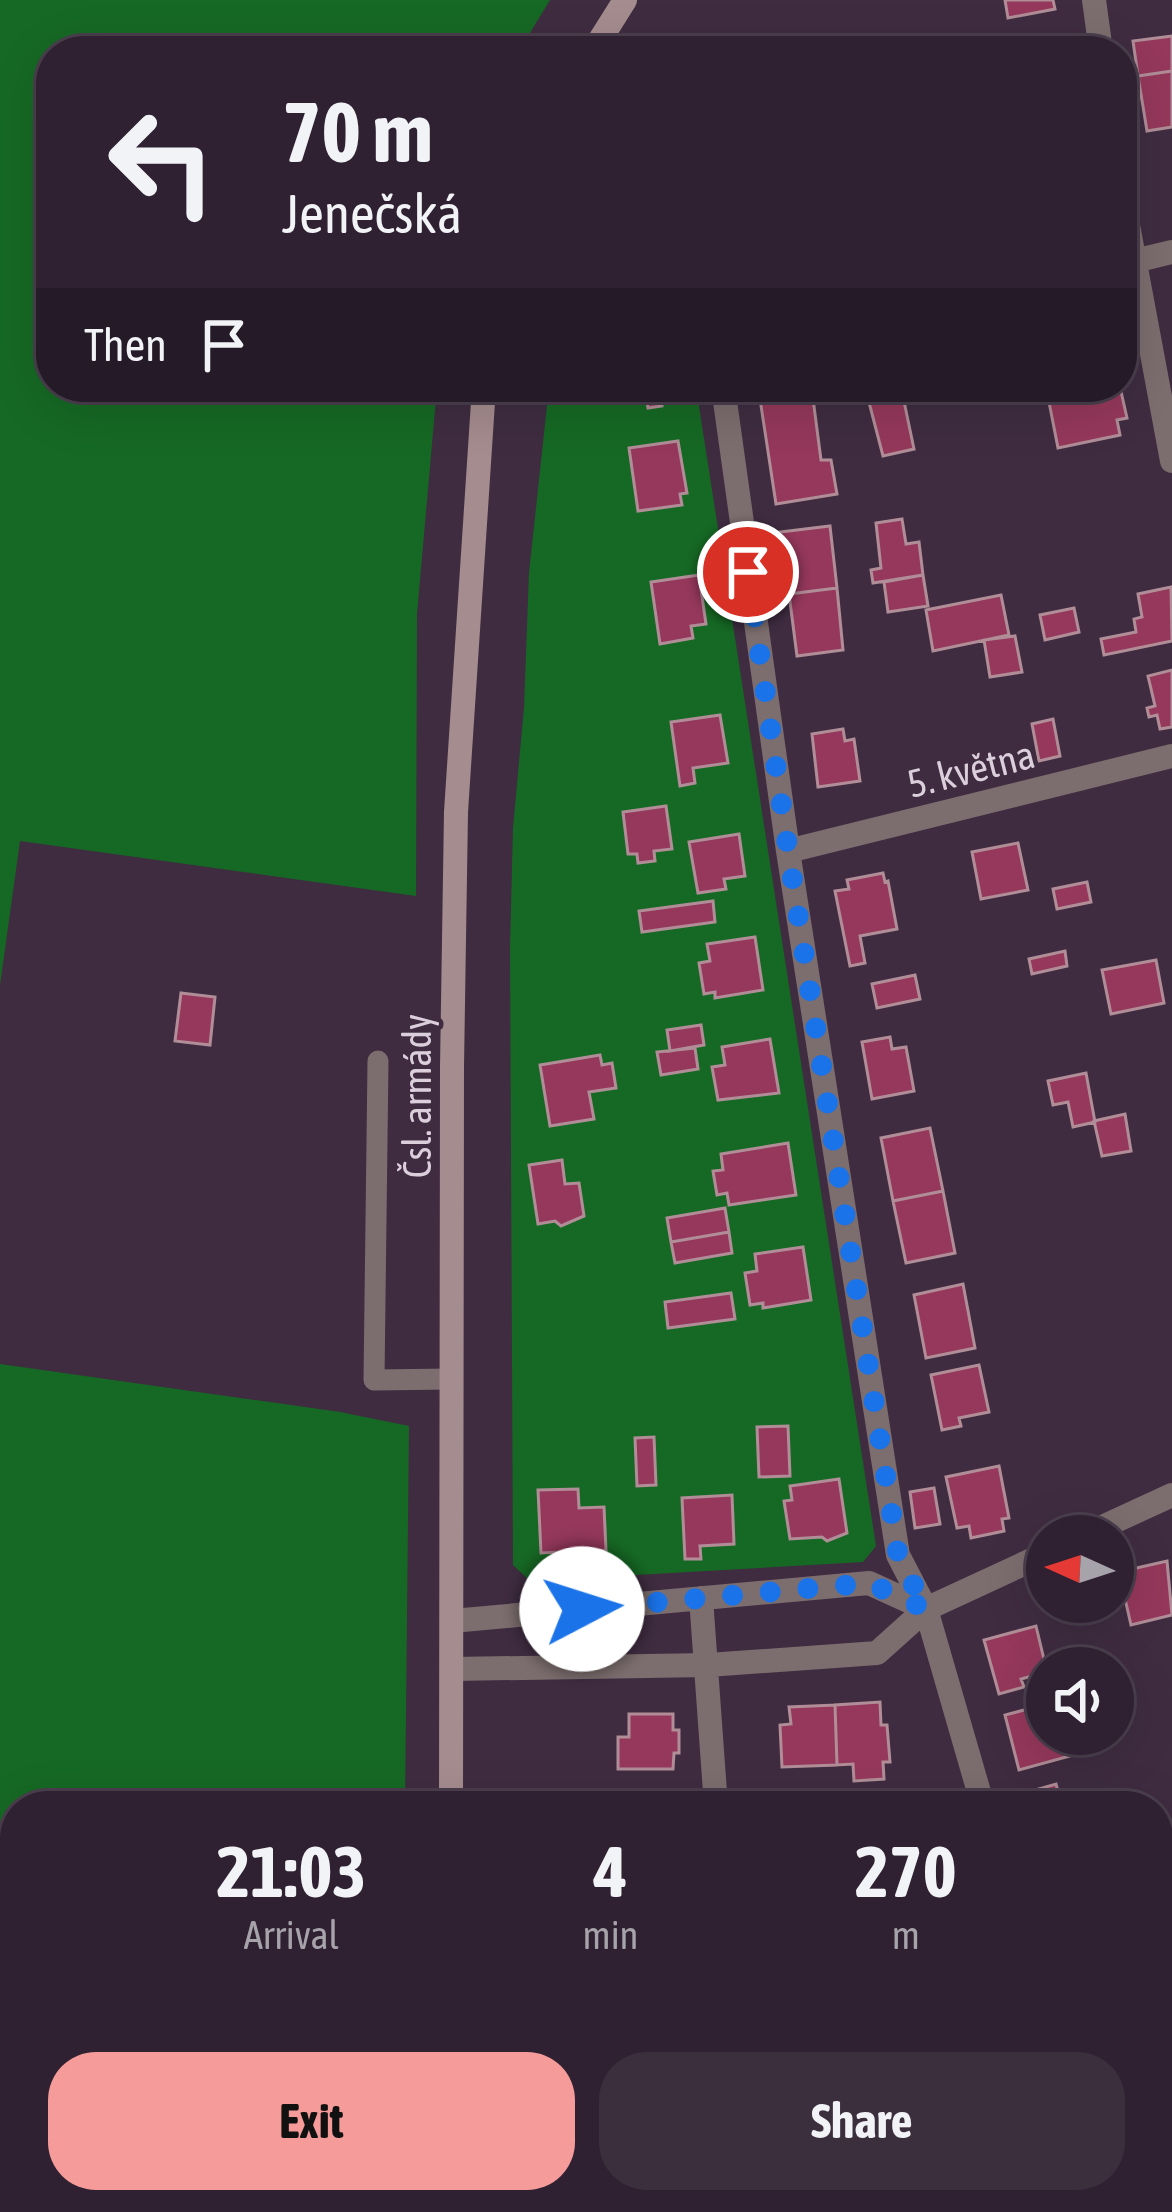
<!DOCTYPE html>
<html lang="en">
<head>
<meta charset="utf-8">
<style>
  :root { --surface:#2f2131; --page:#3b2e3d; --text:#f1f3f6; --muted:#a7a3ab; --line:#4a3e4d; --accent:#f59b9a }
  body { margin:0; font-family:"Asap Condensed",sans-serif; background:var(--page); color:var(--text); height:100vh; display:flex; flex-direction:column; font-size:45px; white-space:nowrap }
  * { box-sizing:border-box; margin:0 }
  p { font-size:39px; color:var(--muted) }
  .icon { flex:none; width:66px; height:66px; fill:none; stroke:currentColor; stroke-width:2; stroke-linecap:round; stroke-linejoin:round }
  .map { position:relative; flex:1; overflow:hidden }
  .sheet { position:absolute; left:0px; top:1791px; width:1173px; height:423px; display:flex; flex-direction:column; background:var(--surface); border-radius:48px 48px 0 0; box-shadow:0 12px 48px #0002,0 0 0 3px var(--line) }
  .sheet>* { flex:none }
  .banner { position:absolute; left:36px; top:36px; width:1101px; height:366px; border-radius:48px; box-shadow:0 12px 48px #0002,0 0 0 3px var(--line); background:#2f2131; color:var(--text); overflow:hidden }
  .needle { width:78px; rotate:273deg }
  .fabs { position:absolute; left:1026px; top:1515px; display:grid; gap:24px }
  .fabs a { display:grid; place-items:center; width:108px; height:108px; border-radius:50%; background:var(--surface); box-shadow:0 12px 48px #0002,0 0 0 3px var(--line); font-size:60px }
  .pin { position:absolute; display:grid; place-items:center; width:102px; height:102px; color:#fff; margin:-51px; border:6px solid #fff; border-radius:50%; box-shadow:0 3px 12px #0007 }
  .me { position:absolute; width:132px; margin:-66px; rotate:85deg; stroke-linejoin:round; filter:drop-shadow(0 0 9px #0008) }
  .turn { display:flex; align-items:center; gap:42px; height:252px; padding:0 48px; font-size:54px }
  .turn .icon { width:156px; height:156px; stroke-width:2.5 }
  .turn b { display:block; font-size:84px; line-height:102px }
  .then { display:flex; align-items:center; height:114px; padding:0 48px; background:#0003; gap:24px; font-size:45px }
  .eta { display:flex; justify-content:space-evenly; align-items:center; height:204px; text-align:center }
  .eta b { font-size:72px; font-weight:700; line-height:84px }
  .cta { display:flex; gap:24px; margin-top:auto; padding:24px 48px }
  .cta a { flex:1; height:138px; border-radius:48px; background:var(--accent); color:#111; font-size:48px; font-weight:700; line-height:138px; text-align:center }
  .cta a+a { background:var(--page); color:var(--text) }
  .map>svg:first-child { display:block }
  .green { fill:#166924 }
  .building { fill:#95385b; stroke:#b08d97; stroke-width:3 }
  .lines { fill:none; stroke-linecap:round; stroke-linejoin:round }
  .lane { stroke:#7c6d6e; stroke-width:21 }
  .street { stroke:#7c6d6e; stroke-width:24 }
  .secondary { stroke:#a58c8e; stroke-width:24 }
  .route { stroke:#1a73e8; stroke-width:21; stroke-dasharray:0 37.8 }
  .labels { text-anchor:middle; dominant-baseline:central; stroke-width:9; stroke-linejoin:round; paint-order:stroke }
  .street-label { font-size:39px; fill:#dccfdc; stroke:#3f2c41 }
</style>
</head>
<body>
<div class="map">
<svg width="1172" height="2212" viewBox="0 0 1172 2212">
  <rect width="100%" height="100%" fill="#3f2c41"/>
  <path class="green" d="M0,0H550L519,51H51V387H437L417,614L416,896L20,841L0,985Z
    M549,387H696L876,1546L863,1562L530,1581L513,1565L510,948L513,828L524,708L529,573Z
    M0,1364L340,1412L409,1426L405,1806H15V1895L0,1893Z"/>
  <path class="building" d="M1005,0H1053L1055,9L1008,18Z
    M1172,36V71L1138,76L1133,41Z
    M1172,71V127L1147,131L1138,76Z
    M611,387H679L680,388L663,391L662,406L648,408L646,394L613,400Z
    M865,387H901L914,449L883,456Z
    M1111,387H1120L1127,418L1117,420L1120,435L1058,448L1049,402Z
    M812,391L821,460H831L837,494L776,504L760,399Z
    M678,441L687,493L680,494L682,505L638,511L629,448Z
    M902,519L906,544L919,542L923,575L873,583L871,570L881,568L876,523Z
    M830,526L837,588L789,594L780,532Z
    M699,575L706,624L691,626L693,638L660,644L651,582Z
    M923,575L928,606L888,612L884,582Z
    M1171,587L1172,641L1104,655L1101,639L1136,632L1134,619L1142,617L1138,594Z
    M837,588L843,650L797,656L789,594Z
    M1001,595L1009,635L933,651L926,610Z
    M1074,608L1079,632L1045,640L1040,615Z
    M1015,636L1022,672L990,677L984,640Z
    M1172,670V727L1160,729L1157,715L1149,717L1147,708L1155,706L1148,676Z
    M720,715L728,763L693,768L695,783L680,786L671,722Z
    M1053,719L1060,756L1039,761L1032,724Z
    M843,729L845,741L854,739L860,781L818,787L812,734Z
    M666,806L672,849L654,851L655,861L638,863L637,854H628L623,812Z
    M739,834L745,876L724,879L726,889L698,893L689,842Z
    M1018,843L1028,890L981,899L972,852Z
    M883,873L885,882L888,881L897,929L860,936L865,963L850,966L835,891L849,889L847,880Z
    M1087,882L1091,902L1057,909L1053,889Z
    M713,901L715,922L642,932L639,911Z
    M755,937L763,990L715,998V992L704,994L699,963L710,961L707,944Z
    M1065,951L1067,966L1032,974L1029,959Z
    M1156,960L1164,1003L1111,1014L1102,970Z
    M915,975L920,999L877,1008L872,984Z
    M181,993L215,997L210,1045L175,1041Z
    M701,1025L704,1045L670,1051L667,1030Z
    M890,1037L892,1049L906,1047L914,1091L872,1099L862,1042Z
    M770,1039L779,1093L718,1100L712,1067L725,1065L722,1047Z
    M695,1048L698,1069L661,1075L657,1052Z
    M600,1055L602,1065L612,1063L616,1088L589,1092L594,1119L550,1126L540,1065Z
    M1086,1073L1095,1122L1073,1127L1068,1102L1053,1105L1048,1081Z
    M1125,1114L1131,1151L1102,1156L1094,1121Z
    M930,1128L943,1191L893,1201L881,1138Z
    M788,1143L796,1195L729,1205L727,1193L717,1195L713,1171L723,1170L721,1154Z
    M562,1160L565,1184L579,1183L584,1216L561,1226L555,1221L538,1224L529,1165Z
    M943,1191L955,1253L906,1263L893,1201Z
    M725,1208L729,1232L671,1242L667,1218Z
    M729,1232L732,1253L675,1263L671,1242Z
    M803,1247L811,1300L763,1308V1303L750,1305L745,1273L757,1271L755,1254Z
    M963,1284L975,1348L926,1358L914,1295Z
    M731,1293L735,1319L668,1328L665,1302Z
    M979,1365L989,1412L959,1418L961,1426L942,1430L931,1375Z
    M788,1426L790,1476L759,1477L757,1427Z
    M654,1437L656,1485L637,1486L635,1438Z
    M999,1466L1009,1518L1002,1519L1004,1531L971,1538L969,1526L957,1528L946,1477Z
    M839,1479L847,1533L827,1541L822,1537L790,1539L784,1501L792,1500L790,1486Z
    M934,1488L940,1524L915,1528L910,1492Z
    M578,1489L579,1508L604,1507L606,1550L541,1553L538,1490Z
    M732,1495L734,1544L700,1546L701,1559H685L682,1498Z
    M1167,1561L1172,1615L1131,1625L1119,1572Z
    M1036,1626L1047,1672L1021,1679L1024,1687L999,1694L984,1640Z
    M880,1702L881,1725H887L890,1762H883L884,1779L854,1781L853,1764L837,1765L835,1705Z
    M1047,1704V1734H1065L1070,1756L1019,1770L1005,1715Z
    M835,1705L837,1765L782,1767L780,1725L791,1724L789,1707Z
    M629,1714H673V1730H679V1753H674L673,1769H618V1737H629Z
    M1056,1784L1062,1806H1039L1035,1790Z
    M1172,2160V2207L1143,2212L1139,2199H1158V2164Z
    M4,2177L15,2179V2199H46L44,2212H20L21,2207L0,2203Z
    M46,2199H92L90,2212H44Z
    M358,2199H402L404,2212H359Z
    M788,2199H848L849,2212H789Z"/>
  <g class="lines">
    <path class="lane" d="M378,1061L374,1380L452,1379"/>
    <path class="street" d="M1094,0L1101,51
      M1122,193L1172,461
      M1122,264L1172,252
      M723,387L788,851L898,1555L926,1609L983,1806
      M788,851L1172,756
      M1083,1536L1172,1495
      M701,1598L716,1806
      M452,1621L869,1583L926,1609
      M453,1669L708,1665L877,1653L926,1609L1047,1553
      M1158,1936L1172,1929
      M0,2144L15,2148
      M739,2199L740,2212
      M1098,2199L1101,2212
      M139,2212L143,2199"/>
    <path class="secondary" d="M593,51L625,0
      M451,1806L452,1067L456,812L484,387
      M462,2199L463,2212"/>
  </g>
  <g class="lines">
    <path class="route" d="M582,1609L869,1583L926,1609L898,1555L788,850L748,572"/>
  </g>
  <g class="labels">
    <g class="street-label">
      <text transform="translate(971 769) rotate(-14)">5. května</text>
      <text transform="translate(417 1096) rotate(-90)">Čsl. armády</text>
    </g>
  </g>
</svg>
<div class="fabs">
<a><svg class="needle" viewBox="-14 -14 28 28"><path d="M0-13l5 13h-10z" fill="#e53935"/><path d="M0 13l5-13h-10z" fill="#a7a3ab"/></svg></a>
<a><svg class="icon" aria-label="sound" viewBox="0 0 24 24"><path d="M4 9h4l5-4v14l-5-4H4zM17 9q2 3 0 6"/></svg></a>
</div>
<div class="pin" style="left:748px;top:572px;background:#d93025"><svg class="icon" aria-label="arrive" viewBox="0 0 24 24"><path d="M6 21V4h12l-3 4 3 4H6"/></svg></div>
<svg class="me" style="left:582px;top:1609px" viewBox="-20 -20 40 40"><circle r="19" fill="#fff"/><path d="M0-13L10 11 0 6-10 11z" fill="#1a73e8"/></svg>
<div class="banner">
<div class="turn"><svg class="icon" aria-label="left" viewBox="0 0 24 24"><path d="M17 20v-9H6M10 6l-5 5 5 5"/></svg><div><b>70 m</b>Jenečská</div></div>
<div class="then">Then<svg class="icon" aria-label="arrive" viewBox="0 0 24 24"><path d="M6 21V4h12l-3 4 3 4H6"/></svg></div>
</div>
<section class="sheet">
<div class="eta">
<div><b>21:03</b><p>Arrival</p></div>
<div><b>4</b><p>min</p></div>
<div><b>270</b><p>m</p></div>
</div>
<div class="cta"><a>Exit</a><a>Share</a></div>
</section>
</div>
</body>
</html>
